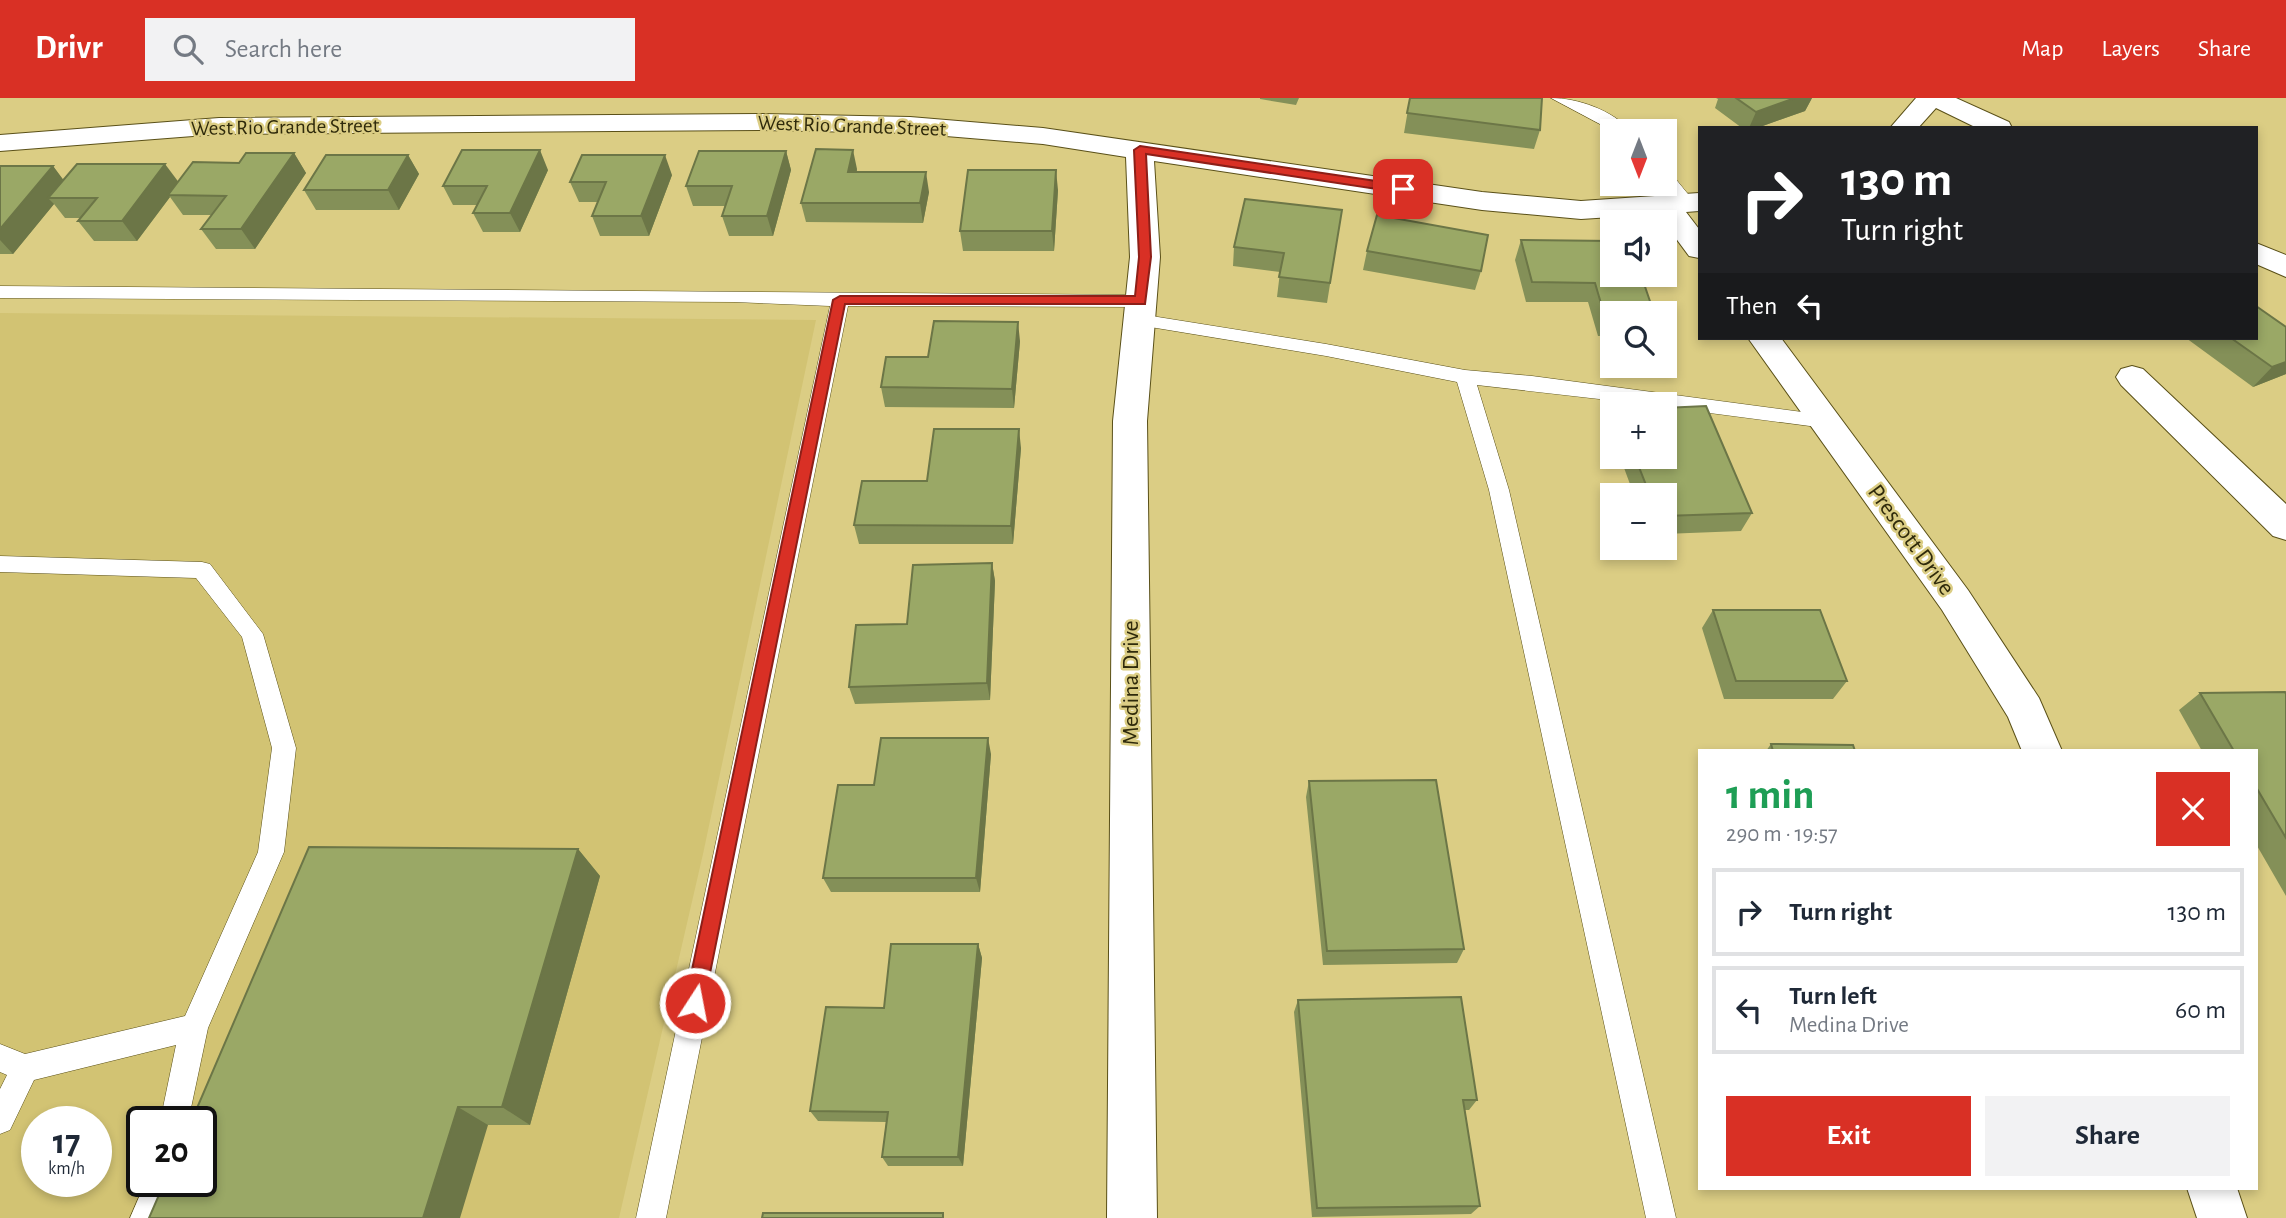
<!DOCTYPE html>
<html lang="en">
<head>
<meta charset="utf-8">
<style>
  :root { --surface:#fff; --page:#f2f2f3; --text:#1f2937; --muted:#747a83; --line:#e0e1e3; --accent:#d93025 }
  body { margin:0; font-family:"Alegreya Sans",sans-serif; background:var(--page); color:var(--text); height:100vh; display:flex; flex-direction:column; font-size:26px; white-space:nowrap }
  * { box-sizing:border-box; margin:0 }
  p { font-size:23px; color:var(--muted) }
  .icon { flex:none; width:38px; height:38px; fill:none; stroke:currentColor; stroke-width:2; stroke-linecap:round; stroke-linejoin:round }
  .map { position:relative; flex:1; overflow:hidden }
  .side { position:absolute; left:1698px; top:651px; width:560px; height:441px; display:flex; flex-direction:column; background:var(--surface); border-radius:0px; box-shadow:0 4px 10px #0003 }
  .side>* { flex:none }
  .hud { position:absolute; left:1698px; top:28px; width:560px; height:214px; border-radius:0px; box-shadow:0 4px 10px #0003; background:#202124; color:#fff; overflow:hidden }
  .needle { width:46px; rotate:180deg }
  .buttons { position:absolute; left:1600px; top:21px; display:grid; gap:14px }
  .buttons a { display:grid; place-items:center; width:77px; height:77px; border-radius:0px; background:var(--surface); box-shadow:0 4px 10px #0003; font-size:35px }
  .speed { position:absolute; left:21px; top:1008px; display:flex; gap:14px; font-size:35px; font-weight:700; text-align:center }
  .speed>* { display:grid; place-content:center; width:91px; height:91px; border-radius:50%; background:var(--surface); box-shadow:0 4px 10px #0003; line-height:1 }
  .speed small { font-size:18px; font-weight:400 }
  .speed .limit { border:4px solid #111; border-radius:10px; background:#fff; color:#111 }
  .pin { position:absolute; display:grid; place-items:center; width:60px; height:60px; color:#fff; margin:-30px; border-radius:14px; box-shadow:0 4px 10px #0006 }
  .me { position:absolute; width:77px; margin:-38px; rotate:11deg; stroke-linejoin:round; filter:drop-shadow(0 0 5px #0008) }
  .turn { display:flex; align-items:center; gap:24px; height:147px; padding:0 28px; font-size:32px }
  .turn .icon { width:91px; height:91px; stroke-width:2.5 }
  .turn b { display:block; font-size:49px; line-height:60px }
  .then { display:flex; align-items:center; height:66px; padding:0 28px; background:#0003; gap:14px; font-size:26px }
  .round { display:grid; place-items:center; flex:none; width:74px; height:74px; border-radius:0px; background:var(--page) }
  .summary { display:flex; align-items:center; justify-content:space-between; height:119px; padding:0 28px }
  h1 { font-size:42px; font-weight:600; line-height:52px; color:#1e9e55 }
  .primary-button { display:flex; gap:14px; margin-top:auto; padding:14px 28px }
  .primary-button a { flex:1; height:80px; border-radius:0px; background:var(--accent); color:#fff; font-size:28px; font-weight:600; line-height:80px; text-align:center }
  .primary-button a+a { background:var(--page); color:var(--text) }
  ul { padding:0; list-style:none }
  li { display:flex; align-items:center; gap:21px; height:88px; margin:0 14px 10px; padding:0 14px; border:4px solid var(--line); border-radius:0px }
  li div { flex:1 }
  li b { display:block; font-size:26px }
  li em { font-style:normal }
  header { display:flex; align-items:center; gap:42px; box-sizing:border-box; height:98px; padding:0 35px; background:var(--accent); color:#fff }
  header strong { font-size:33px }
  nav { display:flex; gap:38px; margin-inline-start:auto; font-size:24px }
  .search { width:490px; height:63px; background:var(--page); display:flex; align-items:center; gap:18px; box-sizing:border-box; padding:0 24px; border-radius:0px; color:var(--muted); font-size:26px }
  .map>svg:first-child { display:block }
  .built { fill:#d2c373; fill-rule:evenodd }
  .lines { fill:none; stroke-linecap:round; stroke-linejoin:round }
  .lane-casing { stroke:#5a5018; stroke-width:1 }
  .street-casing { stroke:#5a5018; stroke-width:2 }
  .lane { fill:#fff; fill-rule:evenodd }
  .street { fill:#fff; fill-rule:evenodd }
  .wall { fill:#849058 }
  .shaded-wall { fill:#6c7647 }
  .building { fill:#9aa866; stroke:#6c7647; stroke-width:2 }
  .route { fill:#d93025; stroke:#8d1f18; stroke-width:2 }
  .labels { text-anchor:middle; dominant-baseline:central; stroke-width:5; stroke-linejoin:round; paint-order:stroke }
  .far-street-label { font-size:21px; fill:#2f2a0b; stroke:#dbcd84 }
  .street-label { font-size:24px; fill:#2f2a0b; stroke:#dbcd84 }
</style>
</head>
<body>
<header>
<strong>Drivr</strong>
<div class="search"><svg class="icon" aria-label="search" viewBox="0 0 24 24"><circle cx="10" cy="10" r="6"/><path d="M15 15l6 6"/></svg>Search here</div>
<nav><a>Map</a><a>Layers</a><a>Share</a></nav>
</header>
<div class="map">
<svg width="2286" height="1120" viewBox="0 0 2286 1120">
  <rect width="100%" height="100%" fill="#dbcd84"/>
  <path class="built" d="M0,215L816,222L703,756L619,1120H0ZM37,1024H96V1083H37ZM142,1024H201V1083H142Z"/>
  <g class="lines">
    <g class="lane-casing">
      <path id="lane" d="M1551,0C1578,0 1612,12 1631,33H1613Z
        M1664,73L1670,74L1692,101L1694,105L1692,109H1680L1662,86H1664Z
        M0,188L1141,197L1150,203L1141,209L848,208L666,1120H636L830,208L734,204L0,200Z
        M1139,216L1326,246L1465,272L1532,278L1832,318L1835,323L1832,328L1825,330L1664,309V306H1643L1477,287L1509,392L1676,1120H1646L1489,392L1457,284L1326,258L1132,226L1130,222L1132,218Z
        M0,458L202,464L210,466L263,536L296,650L284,754L208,930L188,1024H160L176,947L34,982L10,1032L0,1036V991L7,977L0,974V946L25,956L185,918L258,754L272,650L242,539L196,480L0,474Z
        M146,1083H176L160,1120H130Z"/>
    </g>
    <g class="street-casing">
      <path id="street" d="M1916,0H1956L2009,24L2012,30H1977L1936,10L1918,30H1890Z
        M758,16L910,19L1043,30L1482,94L1581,103L1699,95V113L1686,114L1699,131V160L1689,158L1658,116L1581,121L1482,112L1154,63L1160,159L1147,323L1157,1120H1107L1113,323L1130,159L1126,59L1043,46L910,35L758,32L219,36L0,53V37L219,20Z
        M2256,145L2286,157V179L2256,166Z
        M1748,240H1781L1968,492L2039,600L2062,653H2022L2008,619L1942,512Z
        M2132,268L2143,271L2286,406V442L2273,438L2121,287L2116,279L2121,271Z
        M2187,1090H2237L2247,1120H2197Z"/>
    </g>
    <use href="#lane" class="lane"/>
    <use href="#street" class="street"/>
  </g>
  <path class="wall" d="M1260,0H1299L1296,7L1260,1Z
    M1410,0L1540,32L1534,51L1404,35Z
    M1716,0H1812L1805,13L1757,30H1742L1715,10L1718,1Z
    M786,53L791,72L773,138H729L722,118L726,108H693L686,88Z
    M294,55L306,75L255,151H216L201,131L212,117H183L170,99L137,143H94L78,123L81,120H65L54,106L13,156H0V68H53L63,82L178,84L239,65Z
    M408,57L419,76L399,112H316L304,92Z
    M857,71V74L929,94L923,125L806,124L801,105Z
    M548,72L520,134H483L473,115L477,107H453L443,88Z
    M672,77L649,138H600L592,118L598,104H579L570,84Z
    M1058,92L1054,153H963L960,133Z
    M1342,112L1327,205L1277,199L1280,174L1233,168L1234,149Z
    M1521,142L1612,143V238H1598L1588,204H1526L1515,162Z
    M1367,153L1481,173L1475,192L1363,172Z
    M2286,229V276L2253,289L2186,240H2256Z
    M1020,243L1014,310L885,309L881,289L928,259Z
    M1612,324V338L1609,330Z
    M1021,350L1013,446H859L854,427L927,383Z
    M1620,359H1664L1752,415L1741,433L1664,436V397H1634Z
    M992,465L995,483L990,602L855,606L849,589L907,526Z
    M1713,512L1847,583L1833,601H1724L1702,530Z
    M2200,595L2286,596V798L2256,746V653H2202L2179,612Z
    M1771,646L1855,653H1766Z
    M991,656L980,794H831L823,780L874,687Z
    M1309,683L1464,851L1457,865L1323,867L1306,699Z
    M578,751L600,778L530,1027H488L149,1120Z
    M978,846L982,860L963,1068H888L882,1059L886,1024L818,1023L810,1013L884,910Z
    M1298,902L1477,1002L1469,1012H1465L1480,1108L1471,1116L1312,1119L1294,914Z"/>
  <path class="shaded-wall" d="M1795,0H1812L1805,13L1757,30H1749L1756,14Z
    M540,52L548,72L520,134L510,115Z
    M853,52L857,71L852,93L848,74Z
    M786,53L791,72L773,138L767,118Z
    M294,55L306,75L255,151L241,131Z
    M408,57L419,76L399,112L388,92Z
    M665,57L672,77L649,138L641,118Z
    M165,66L180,86L168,97L170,99L137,143L122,123Z
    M53,68L68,88L48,100L54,106L13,156L0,142V131Z
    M1056,72L1058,92L1054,153L1052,133Z
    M926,74L929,94L923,125L920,105Z
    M1018,224L1020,243L1014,310L1012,291Z
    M2286,264V276L2253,289L2272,269Z
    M1019,331L1021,350L1013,446L1011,428Z
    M992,465L995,483L990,602L987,585Z
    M988,640L991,656L980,794L976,780Z
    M578,751L600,778L530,1027L502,1009Z
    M978,846L982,860L963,1068L958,1059Z
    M458,1009L488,1027L460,1120H423Z"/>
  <path class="building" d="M1410,0H1542L1540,32L1407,15Z
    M1736,0H1795L1756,14Z
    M816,51L853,52L848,74H926L920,105H801Z
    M462,52H540L510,115H473L487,88H443Z
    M699,53H786L767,118H722L732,88H686Z
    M246,55H294L241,131H201L226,98L168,97L193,64L239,65Z
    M326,57H408L388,92H304Z
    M582,57H665L641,118H592L606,84H570Z
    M77,66H165L122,123H78L97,100H48Z
    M0,68H53L0,131Z
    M968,72H1056L1052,133H960Z
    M1245,101L1342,112L1330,185L1279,179L1284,155L1234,149Z
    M1377,117L1488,137L1481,173L1367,153Z
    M1521,142L1612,143V177H1641L1654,215H1612V219H1605L1595,185L1532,184Z
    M2256,208L2286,229V264L2272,269L2231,240H2256Z
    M934,223L1018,224L1012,291L881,289L886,259H928Z
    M1706,308L1752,415L1664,418V397H1650L1635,359H1664V310Z
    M934,331H1019L1011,428L854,427L862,383H927Z
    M992,465L987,585L849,589L856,527L907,526L913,467Z
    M1713,512H1820L1847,583H1736Z
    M2285,594L2286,596V740L2256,689V653H2234L2200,595Z
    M881,640H988L976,780H823L838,687H874Z
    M1771,646L1853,647L1855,653H1773Z
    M1436,682L1464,851L1327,853L1309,683Z
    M309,749L578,751L502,1009H458L423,1120H149L165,1083H201V1024H191Z
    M891,846H978L958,1059H882L888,1014L810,1013L826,909L884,910Z
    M1461,899L1477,1002H1463L1480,1108L1317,1110L1298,902Z
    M763,1115H943V1120H762Z"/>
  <path class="route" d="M1140,48L1403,87L1409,91L1403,95L1146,56L1151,159L1145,206H845L704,905L701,912L695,915L688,912L685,905L833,202L840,198H1135L1139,159L1134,52Z"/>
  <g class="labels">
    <g class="far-street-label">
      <text transform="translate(852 28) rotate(2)">West Rio Grande Street</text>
      <text transform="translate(285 29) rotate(-1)">West Rio Grande Street</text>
    </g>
    <g class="street-label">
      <text transform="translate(1911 442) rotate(54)">Prescott Drive</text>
      <text transform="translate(1131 585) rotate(-90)">Medina Drive</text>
    </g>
  </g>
</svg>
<div class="buttons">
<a><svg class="needle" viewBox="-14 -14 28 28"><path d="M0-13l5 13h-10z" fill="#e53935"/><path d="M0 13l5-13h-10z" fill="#747a83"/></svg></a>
<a><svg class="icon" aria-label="sound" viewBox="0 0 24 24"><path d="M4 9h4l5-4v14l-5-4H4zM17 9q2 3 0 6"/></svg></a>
<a><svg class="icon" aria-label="search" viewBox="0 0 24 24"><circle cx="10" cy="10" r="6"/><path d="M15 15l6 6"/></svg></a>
<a>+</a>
<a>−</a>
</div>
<div class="speed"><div>17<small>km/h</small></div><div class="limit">20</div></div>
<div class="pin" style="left:1403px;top:91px;background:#d93025"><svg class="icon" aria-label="arrive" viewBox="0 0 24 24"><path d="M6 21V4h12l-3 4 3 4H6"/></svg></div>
<svg class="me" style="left:695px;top:905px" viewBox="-20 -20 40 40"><circle r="17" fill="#d93025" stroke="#fff" stroke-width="3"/><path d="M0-11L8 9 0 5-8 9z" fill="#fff"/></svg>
<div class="hud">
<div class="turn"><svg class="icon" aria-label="right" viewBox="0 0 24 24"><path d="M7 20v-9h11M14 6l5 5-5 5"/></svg><div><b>130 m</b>Turn right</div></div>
<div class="then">Then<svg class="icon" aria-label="left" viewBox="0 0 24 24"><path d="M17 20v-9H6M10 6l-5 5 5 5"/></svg></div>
</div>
<section class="side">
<div class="summary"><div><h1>1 min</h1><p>290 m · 19:57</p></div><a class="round" style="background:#d93025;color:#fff"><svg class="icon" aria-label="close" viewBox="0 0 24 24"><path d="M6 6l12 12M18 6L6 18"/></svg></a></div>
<ul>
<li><svg class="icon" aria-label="right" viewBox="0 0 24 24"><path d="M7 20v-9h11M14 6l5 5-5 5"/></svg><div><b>Turn right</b></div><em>130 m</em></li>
<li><svg class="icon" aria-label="left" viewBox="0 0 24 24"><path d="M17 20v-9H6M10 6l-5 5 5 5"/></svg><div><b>Turn left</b><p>Medina Drive</p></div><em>60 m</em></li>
</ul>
<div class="primary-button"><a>Exit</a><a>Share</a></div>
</section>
</div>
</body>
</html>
